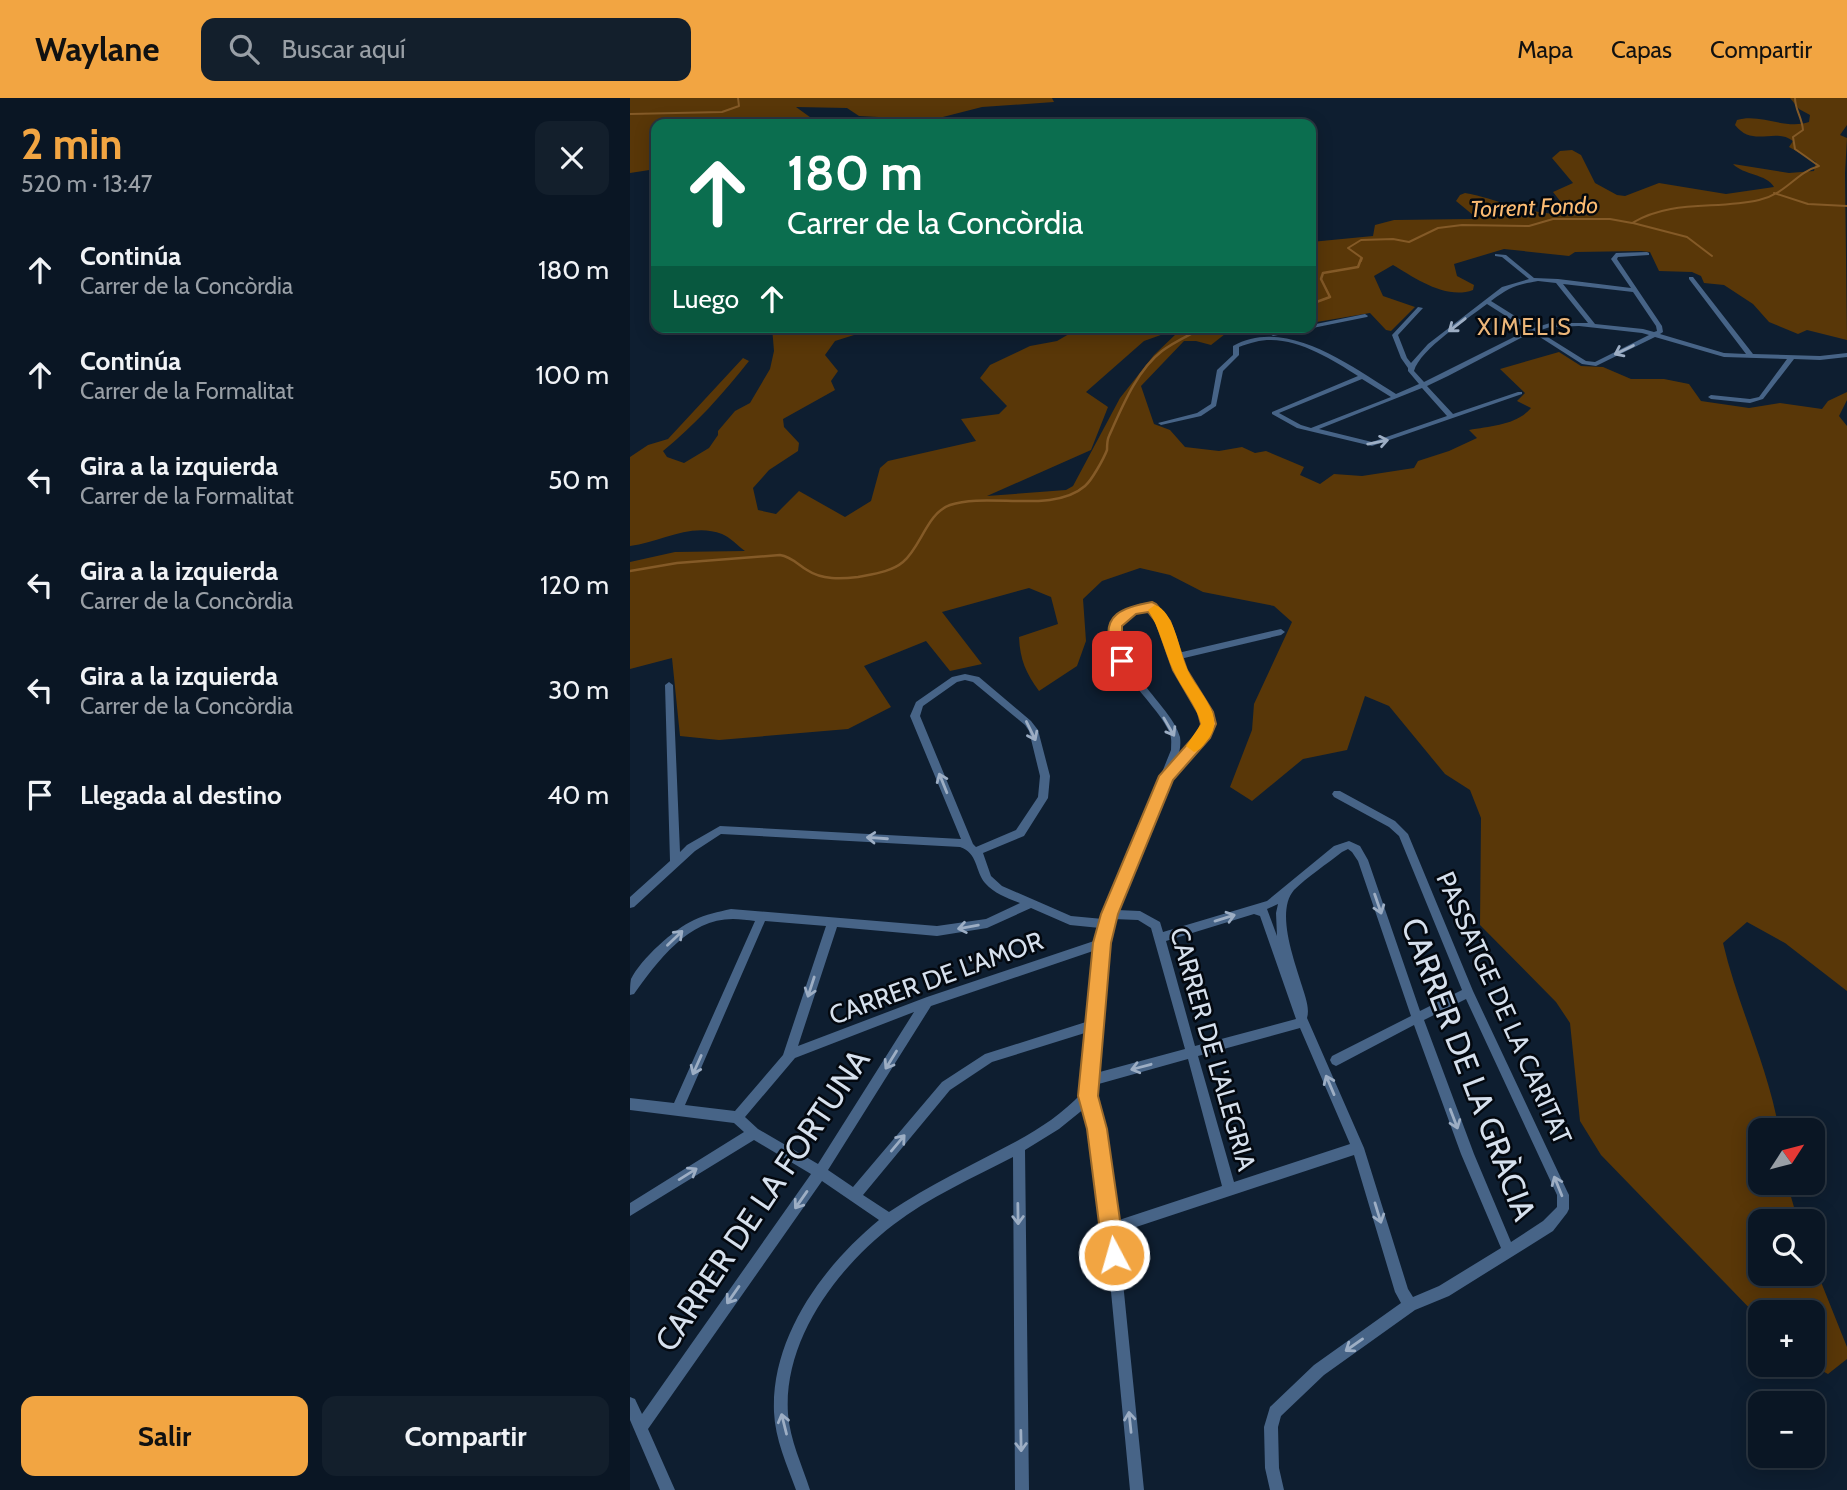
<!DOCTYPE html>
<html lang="es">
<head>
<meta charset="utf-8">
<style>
  :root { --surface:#0a1624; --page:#131f2c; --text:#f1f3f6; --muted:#999fa6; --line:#2a3541; --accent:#f2a542 }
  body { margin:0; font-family:Cabin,sans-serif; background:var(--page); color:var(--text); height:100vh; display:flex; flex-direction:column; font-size:26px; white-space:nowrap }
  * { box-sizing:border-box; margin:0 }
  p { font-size:23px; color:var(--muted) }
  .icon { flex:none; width:38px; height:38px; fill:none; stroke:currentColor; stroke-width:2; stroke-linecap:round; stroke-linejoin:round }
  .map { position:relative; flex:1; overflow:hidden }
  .sheet { display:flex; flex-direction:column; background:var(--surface); width:630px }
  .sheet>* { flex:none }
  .hud { position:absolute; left:21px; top:21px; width:665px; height:214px; border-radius:14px; box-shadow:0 4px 18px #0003,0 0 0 2px var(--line); background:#0b6e4f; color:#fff; overflow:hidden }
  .needle { width:46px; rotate:54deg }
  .buttons { position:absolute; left:1118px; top:1020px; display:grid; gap:14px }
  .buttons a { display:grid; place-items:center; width:77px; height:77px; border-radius:14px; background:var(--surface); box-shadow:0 4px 18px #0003,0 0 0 2px var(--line); font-size:35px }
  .pin { position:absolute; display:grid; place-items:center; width:60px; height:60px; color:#fff; margin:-30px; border-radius:14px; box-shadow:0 4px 10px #0006 }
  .me { position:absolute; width:77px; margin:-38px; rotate:354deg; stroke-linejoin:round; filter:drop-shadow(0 0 5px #0008) }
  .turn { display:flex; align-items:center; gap:24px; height:147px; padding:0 21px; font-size:32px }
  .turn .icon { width:91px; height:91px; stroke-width:2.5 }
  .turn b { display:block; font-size:49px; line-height:60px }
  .then { display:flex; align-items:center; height:66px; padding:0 21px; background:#0003; gap:14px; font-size:26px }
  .round { display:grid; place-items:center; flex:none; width:74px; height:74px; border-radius:14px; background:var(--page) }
  .overview { display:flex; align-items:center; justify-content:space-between; height:119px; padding:0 21px }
  h1 { font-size:42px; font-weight:800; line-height:52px; color:var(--accent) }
  .primary-button { display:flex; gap:14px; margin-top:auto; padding:14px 21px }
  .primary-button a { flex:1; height:80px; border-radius:14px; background:var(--accent); color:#111; font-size:28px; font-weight:800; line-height:80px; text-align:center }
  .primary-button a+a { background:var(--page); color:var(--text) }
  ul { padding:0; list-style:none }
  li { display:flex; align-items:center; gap:21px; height:105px; padding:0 21px }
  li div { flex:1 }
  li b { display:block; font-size:26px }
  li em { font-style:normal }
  header { display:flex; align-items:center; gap:42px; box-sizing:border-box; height:98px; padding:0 35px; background:var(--accent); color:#111 }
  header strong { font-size:33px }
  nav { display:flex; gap:38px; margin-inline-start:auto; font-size:24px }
  .search { width:490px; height:63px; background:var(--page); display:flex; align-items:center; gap:18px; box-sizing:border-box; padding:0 24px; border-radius:14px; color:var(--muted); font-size:26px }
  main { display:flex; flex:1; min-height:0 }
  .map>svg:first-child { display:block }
  .green { fill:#593708; fill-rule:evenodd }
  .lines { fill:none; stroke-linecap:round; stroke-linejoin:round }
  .stream-far1 { stroke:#845a27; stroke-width:2 }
  .stream { stroke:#845a27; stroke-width:2.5 }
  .street { fill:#476487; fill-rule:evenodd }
  .oneway { stroke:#9daec4 }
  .route { fill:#f2a542; stroke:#9d6b2b; stroke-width:2 }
  .slow { fill:#f59e0b }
  .labels { text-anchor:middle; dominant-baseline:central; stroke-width:5; stroke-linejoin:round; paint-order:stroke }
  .far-water-label { font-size:23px; font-style:italic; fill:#fcbb72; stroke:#03080f }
  .far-neighbourhood-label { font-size:23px; letter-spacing:2px; fill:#edb77a; stroke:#03080f }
  .street-label { font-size:26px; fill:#d6e0ed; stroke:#03080f }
  .near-street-label { font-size:32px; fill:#d6e0ed; stroke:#03080f }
</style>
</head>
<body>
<header>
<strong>Waylane</strong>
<div class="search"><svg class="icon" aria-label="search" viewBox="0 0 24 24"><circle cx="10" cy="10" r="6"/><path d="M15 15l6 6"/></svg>Buscar aquí</div>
<nav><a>Mapa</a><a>Capas</a><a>Compartir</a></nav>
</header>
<main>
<section class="sheet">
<div class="overview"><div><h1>2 min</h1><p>520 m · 13:47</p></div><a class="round"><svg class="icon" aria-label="close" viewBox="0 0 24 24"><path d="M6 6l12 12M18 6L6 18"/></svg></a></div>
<ul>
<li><svg class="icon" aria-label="ahead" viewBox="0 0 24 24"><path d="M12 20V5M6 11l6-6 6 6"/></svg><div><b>Continúa</b><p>Carrer de la Concòrdia</p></div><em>180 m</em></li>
<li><svg class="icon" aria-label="ahead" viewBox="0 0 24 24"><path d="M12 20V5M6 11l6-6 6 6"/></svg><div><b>Continúa</b><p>Carrer de la Formalitat</p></div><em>100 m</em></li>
<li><svg class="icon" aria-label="left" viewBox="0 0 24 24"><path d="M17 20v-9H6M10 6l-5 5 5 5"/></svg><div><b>Gira a la izquierda</b><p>Carrer de la Formalitat</p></div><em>50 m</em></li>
<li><svg class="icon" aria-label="left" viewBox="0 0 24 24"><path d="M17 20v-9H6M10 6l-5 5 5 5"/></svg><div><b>Gira a la izquierda</b><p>Carrer de la Concòrdia</p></div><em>120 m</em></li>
<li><svg class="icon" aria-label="left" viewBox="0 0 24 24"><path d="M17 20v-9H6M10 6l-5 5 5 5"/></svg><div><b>Gira a la izquierda</b><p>Carrer de la Concòrdia</p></div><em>30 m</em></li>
<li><svg class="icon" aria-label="arrive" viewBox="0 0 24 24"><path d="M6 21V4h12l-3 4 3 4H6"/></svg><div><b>Llegada al destino</b></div><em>40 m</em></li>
</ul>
<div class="primary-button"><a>Salir</a><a>Compartir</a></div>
</section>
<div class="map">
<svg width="1217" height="1392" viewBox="0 0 1217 1392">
  <rect width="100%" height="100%" fill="#0e1e30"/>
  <path class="green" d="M0,0H422L424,4L352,9L305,21L302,26H255L248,19L229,18L217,10L166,9L184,22L182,26H26V71L0,75Z
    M1160,0H1217V27L1210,37L1217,40L1215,75L1217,242L1177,232L1168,236L1139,224L1123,206L1094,187L1074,185L1071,178L1062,174L1029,173L1020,154L1011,153L945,154L939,158L874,151L824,166L827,178L844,187L843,192C816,202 785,180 763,167L744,178L753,198L785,209L761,233L756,232L740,215L681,225V144L743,138L745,127L764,122L842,121L843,117L826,103L830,97L835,95C859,98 918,124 938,113L923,94L943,85L922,60L930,53L942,52L951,57L965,85L987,97L995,98L1029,85L1096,96L1144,89C1137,76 1113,77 1103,66L1159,75L1184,73L1186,64L1159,49L1163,43C1145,29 1123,50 1105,27L1107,22C1130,15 1155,32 1179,24L1180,17L1169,11Z
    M142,229H179L224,237L205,243L195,257L208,273L201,283L205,292L153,321L154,329L169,345L168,353L139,372L123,390L128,412L146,416L169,393L215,419L241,403L250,370L258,363L346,343L331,321L369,316L377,308L350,280L360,267L400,248L427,243L451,229H604L581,247L566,243H554L511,288L524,326L540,332L555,349L589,353L612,349L625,355L636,353L674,369L670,377L690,386L704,376L732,378L784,370L788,363L819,353L847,340L839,332C861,328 887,327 901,310L887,303L895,295L870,271L929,254L951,268L973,269L1001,281H1034L1059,286L1071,303L1119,310L1150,305L1192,311L1198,303L1217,294V302L1209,318L1217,328V893L1155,845L1117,824L1093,845C1108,909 1138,968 1149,1032H1130V1085H1157L1168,1123L1130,1124V1176H1183V1164L1217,1249V1261L1198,1276L1181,1267L1183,1214H1130V1221L971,1057L950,1023L940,925L926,904L850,827L851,720L840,692L815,676L759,608L735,598L717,652L673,661L622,703L600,689L622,632L624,606L662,524L644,508L573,494L540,477L510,470L472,483L453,501L456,543L447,568L409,593C396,575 390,562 389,539L428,526L421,499L399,490L312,514L352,566L320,573L296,543L234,568L261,609L218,631L89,642L50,638L42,560L0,571V464L45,454L115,453C108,448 100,439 92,436C61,424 31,444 0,448V359L18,347L38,341L113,260L119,263C93,296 65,327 33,353L37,359L54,365L79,350L88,337V333L105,313L120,305L140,271L144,253ZM542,233L546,236L524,257L490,300L443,388L436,392L357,398L461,352L478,309L456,294L514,243Z"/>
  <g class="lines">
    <path class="stream-far1" d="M0,16L92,14L109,8L108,0
      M1144,95L1178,106L1217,108
      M1003,125L1057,139L1082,158
      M731,163L732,160L718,150L731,142L763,141L779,144L808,130L832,127L899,128L923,121H980L1002,125C1043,101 1085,112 1129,102C1158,95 1165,75 1189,68L1165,51L1163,39L1173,32C1172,19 1165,12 1165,0"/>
    <path class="stream" d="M681,206L700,199L691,181L693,175L728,169L731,161
      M0,473L47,465L150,457C162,459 167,466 177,472C192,482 211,481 228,479C243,476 261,474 273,464C291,449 297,415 320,407C358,394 423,416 455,388C462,382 474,360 477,352C477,349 477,342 479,338C492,309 507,272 532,253C545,243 560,237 574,229"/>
    <path class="street" d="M1017,154L1019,155V157L988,159L987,161L1032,228L1033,234L1030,236L1094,255L1116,256L1059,181V179H1063L1123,256L1190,258L1217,255V259L1190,262L1164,261L1133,301L1120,305L1081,301L1078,299L1081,297L1120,301L1129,299L1157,261L1094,259L1025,239L966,268L952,266L902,234L818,278L797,288L823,316L888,294H892V296L742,348L667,330L642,316V314L728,278C699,260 661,235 625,244C620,245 614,247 609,249V257L593,273L586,308L571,318L531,327L528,325L567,315L581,306L587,272L603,257V248C656,218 722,269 766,296L789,286L778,273V270L771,260L762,237L788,209L793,210L768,237L777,260L781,265L798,246L872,189L899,181L872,159L865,158V156L876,157L904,180L928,181L1001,190L981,161L986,155ZM908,183L926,185L958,225H920L904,230L861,203C880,189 885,187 908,183ZM933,186L1003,194L1026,228L1027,233L1024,234L1013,231L965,226ZM857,206L898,232L794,284L784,273C790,251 839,220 857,206ZM949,228L1012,235L1019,237L965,264L956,263L908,233L920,229ZM732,281L761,299L681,330L671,327L649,315ZM792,290L817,318L742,344L689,331Z
      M735,216L738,218L737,219L643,238L640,236L668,229H681V227Z
      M510,506L520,507L532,512L548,555L651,531L655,534L651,537L550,561C559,584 576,603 584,626L578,638L539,682L487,812L510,813L530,824L533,834L637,803L704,748L719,743L730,748L738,762L790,913L832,892L769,738L759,729L704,699L702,696L704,693H710L765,723L778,736L843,893L937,1093L939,1097V1111L937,1115L923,1133L819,1198L785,1212L694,1277L651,1318L648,1329L649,1370L654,1392H640L635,1370L634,1329L640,1309L684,1267L771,1205L765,1194L724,1057L488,1135L514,1392H500L475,1131L461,1031L455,1010L429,1031L395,1052L399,1392H385L383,1059C343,1080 299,1099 263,1127C207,1170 153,1242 158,1316C160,1342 172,1367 180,1392H166C157,1367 145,1341 144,1314C141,1239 193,1168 249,1122L192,1083L18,1331L45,1392H30L0,1322V1299L5,1301L12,1316L181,1076L124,1042L0,1118V1105L114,1034L104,1025L0,1012V1000L44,1005L125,823C118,822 110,821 103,821C58,821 28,863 4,896L0,897C0,892 0,886 1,881C11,861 44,831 64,822C76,816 88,814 101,811L307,828L356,821L390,805C377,800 365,796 355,785C345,773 348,755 330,749L91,736L65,753L4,809L0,810V799L40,763L35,587L39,584L43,587L50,754L57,747L90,728L331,741L280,618L286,604L322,579L335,576L349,579L401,623L408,632L420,678L418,700L394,738L353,755L361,778L372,788L441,818L473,821L541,652C541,647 542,641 540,636C529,605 471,565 483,529C487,517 498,509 510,506ZM510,512H518L525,516L546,572L571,614L574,626L571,634L547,660C550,653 551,647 550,639C543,608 473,558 492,525C495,520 504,515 510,512ZM335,582L343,584L395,627L399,633L410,678L408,699L386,732L346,749L343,746L290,618L293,608L327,584ZM718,751L722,754L728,763L781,918L702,958L700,962L702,966L706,968L710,966L784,927L831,1056L871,1150L809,1188L783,1199L778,1191L734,1050L677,920C680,910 675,898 672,888C665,864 645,814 664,792C677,779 697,766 712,754ZM648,806L646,815L647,838L637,811ZM401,810L440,827L470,830L467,842L297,899L168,948L207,829L307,838L357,830ZM624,816L630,818L666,921L565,948L536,843ZM483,821L508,822L521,830L555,951L466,975L470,930L472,926L470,923L477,845ZM135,823L196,828L153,957L105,1013L55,1007ZM466,852L459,923L355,956L312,984L223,1089L198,1072L301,908ZM836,901L927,1097V1109L913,1123L881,1144L844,1056L794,922ZM284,914L188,1066L128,1031L115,1019L165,960ZM670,930L720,1046L604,1084L568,958ZM458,934L452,995C433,1015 411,1030 387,1043C344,1066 299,1087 259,1114L233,1097L320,992L362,964ZM558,961L592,1088L486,1123L473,1031L464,998L465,987Z"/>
  </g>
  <defs><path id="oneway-shaft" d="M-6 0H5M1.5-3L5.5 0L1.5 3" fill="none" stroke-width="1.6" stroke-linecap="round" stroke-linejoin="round" transform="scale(1.75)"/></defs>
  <g class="oneway">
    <use href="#oneway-shaft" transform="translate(827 227) rotate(142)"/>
    <use href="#oneway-shaft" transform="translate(994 252) rotate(154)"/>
    <use href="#oneway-shaft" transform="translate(748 344) rotate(-11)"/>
    <use href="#oneway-shaft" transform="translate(539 629) rotate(60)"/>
    <use href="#oneway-shaft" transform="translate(401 633) rotate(64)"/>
    <use href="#oneway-shaft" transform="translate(313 685) rotate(-112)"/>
    <use href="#oneway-shaft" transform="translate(247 740) rotate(-176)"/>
    <use href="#oneway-shaft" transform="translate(748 806) rotate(71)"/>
    <use href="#oneway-shaft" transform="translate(595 820) rotate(-17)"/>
    <use href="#oneway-shaft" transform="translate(338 829) rotate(170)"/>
    <use href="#oneway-shaft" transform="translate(45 840) rotate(-44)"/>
    <use href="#oneway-shaft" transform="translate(181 889) rotate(108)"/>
    <use href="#oneway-shaft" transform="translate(261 962) rotate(122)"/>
    <use href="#oneway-shaft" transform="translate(67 967) rotate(114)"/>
    <use href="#oneway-shaft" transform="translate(511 969) rotate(165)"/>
    <use href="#oneway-shaft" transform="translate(700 987) rotate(-113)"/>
    <use href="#oneway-shaft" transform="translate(824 1021) rotate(69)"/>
    <use href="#oneway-shaft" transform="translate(268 1045) rotate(-50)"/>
    <use href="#oneway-shaft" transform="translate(58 1076) rotate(-32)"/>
    <use href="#oneway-shaft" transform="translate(928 1088) rotate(-112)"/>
    <use href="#oneway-shaft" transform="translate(171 1102) rotate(125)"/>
    <use href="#oneway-shaft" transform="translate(748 1115) rotate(73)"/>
    <use href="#oneway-shaft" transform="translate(388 1116) rotate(89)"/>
    <use href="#oneway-shaft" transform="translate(103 1197) rotate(125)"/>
    <use href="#oneway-shaft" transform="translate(724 1247) rotate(145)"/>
    <use href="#oneway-shaft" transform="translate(500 1324) rotate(-96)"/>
    <use href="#oneway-shaft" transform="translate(154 1326) rotate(-104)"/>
    <use href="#oneway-shaft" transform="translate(391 1343) rotate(89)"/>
  </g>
  <path class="route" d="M522,504L526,506L540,523L557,572L583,614L586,626L580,640L543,682L488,816L481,845L468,998L477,1031L495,1157L492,1165L484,1168L476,1165L473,1157L457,1031L448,998L463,845L471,816L529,678L568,634L571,626L568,615L543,572L526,524L518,514L506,516L492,528V541L499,563L492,568C484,565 483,558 481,550C470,516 494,509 522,504Z"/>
  <path class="slow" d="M525,507C544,513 549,551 556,568C565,593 600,618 576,644C572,649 570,652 564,654L556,648L571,626C566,606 552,591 543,572C534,552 530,531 518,512Z"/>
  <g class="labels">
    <g class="far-water-label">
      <text transform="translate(904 109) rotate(-2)">Torrent Fondo</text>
    </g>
    <g class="far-neighbourhood-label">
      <text x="895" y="229">XIMELIS</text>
    </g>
    <g class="street-label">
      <text transform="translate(306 880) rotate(-20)">CARRER DE L'AMOR</text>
      <text transform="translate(874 910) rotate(66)">PASSATGE DE LA CARITAT</text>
      <text transform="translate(583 951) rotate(74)">CARRER DE L'ALEGRIA</text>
    </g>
    <g class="near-street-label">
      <text transform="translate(839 971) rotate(69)">CARRER DE LA GRÀCIA</text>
      <text transform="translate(132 1102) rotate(-56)">CARRER DE LA FORTUNA</text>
    </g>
  </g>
</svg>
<div class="buttons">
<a><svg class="needle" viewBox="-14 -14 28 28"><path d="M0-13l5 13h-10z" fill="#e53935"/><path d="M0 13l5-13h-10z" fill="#999fa6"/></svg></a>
<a><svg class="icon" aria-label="search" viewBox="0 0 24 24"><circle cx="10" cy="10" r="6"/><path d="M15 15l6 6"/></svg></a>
<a>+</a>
<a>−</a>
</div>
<div class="pin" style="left:492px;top:563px;background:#d93025"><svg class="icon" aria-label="arrive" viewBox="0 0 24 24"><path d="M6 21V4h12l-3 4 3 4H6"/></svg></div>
<svg class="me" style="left:484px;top:1157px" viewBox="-20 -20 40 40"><circle r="17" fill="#f2a542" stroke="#fff" stroke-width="3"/><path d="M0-11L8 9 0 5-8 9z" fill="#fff"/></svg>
<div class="hud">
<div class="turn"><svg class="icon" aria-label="ahead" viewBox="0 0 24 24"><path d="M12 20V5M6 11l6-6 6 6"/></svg><div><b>180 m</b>Carrer de la Concòrdia</div></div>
<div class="then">Luego<svg class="icon" aria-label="ahead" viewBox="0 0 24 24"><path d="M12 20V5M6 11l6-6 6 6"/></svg></div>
</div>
</div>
</main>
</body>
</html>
